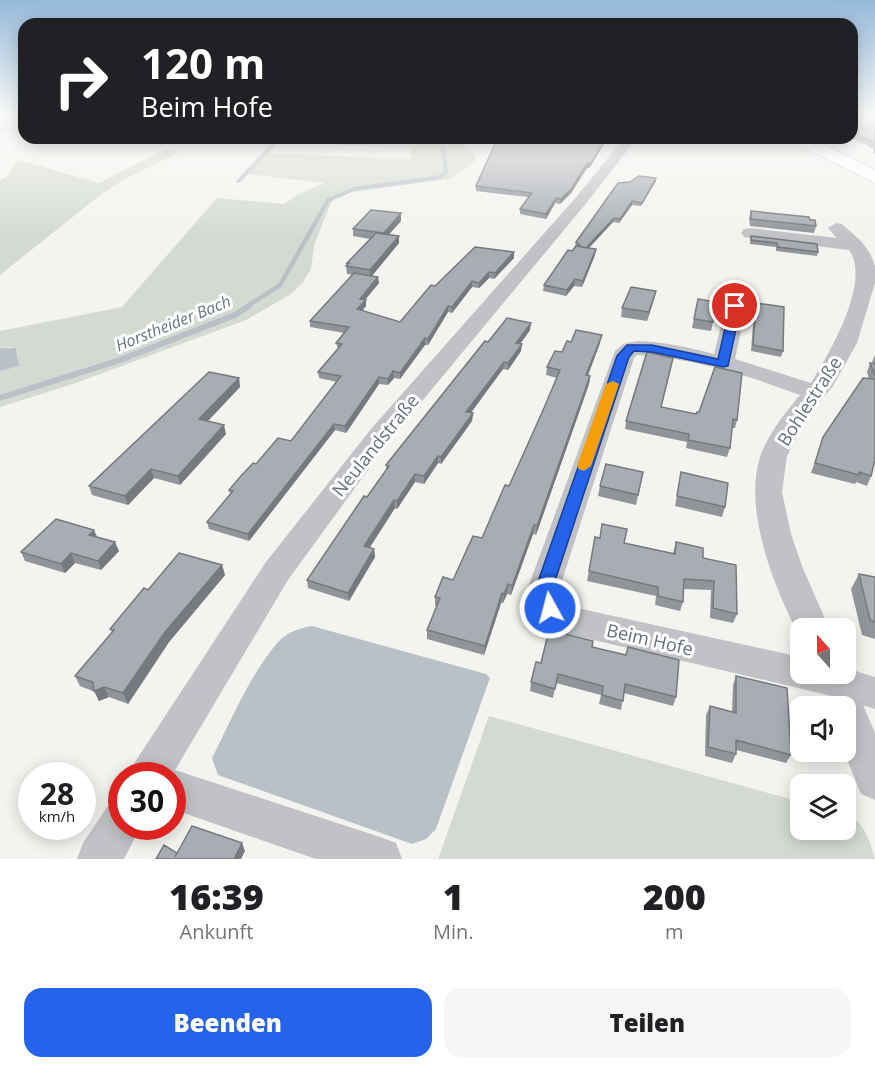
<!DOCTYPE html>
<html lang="de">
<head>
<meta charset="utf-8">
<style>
  :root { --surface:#fff; --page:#f6f6f6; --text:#202124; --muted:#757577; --accent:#2563eb }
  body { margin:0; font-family:"Open Sans",sans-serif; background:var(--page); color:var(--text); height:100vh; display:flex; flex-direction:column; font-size:22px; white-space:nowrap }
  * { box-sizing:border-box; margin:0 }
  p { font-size:20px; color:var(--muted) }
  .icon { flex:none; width:33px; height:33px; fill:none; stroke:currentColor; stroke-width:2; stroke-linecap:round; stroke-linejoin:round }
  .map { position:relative; height:859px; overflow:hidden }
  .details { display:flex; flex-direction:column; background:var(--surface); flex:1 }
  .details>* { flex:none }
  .guide { position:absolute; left:18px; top:18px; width:840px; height:126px; border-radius:18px; box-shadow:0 3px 15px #0003; background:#202124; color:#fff; overflow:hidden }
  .needle { width:39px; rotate:339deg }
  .controls { position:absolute; left:790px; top:618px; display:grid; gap:12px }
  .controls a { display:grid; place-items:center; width:66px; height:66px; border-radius:12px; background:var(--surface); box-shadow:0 3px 15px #0003; font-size:30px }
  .speed { position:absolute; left:18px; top:762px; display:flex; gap:12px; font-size:30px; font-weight:700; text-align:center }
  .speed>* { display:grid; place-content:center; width:78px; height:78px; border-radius:50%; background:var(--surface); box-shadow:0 3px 15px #0003; line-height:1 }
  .speed small { font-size:15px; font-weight:400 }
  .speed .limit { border:9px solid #d22; background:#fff; color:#111 }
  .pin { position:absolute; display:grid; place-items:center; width:51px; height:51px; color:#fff; margin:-26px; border:3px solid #fff; border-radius:50%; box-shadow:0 2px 6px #0007 }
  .me { position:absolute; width:66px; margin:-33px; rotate:353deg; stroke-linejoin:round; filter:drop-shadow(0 0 4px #0008) }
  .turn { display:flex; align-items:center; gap:21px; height:126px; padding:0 24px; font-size:27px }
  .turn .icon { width:78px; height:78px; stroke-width:2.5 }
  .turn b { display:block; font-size:42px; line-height:51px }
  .eta { display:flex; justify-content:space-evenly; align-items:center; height:102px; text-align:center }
  .eta b { font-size:36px; font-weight:800; line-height:42px }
  .button { display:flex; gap:12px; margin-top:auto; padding:12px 24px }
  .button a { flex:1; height:69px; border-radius:18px; background:var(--accent); color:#fff; font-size:24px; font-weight:800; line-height:69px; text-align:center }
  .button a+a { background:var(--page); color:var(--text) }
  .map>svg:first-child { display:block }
  .green { fill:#d4dad2 }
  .water { fill:#bac1c6 }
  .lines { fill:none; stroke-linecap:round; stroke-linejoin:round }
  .stream-far2 { stroke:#bac1c6; stroke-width:4 }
  .stream-far1 { stroke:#bac1c6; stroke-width:4.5 }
  .stream { stroke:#bac1c6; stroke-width:6 }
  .secondary-casing { stroke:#b2b5ba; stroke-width:1 }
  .lane { fill:#c0c2c5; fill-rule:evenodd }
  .street { fill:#c0c2c5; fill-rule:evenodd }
  .secondary { fill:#fff; fill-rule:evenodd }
  .wall { fill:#91959a }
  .shaded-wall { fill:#76797d }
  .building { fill:#a9adb3; stroke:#76797d; stroke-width:1.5 }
  .route { fill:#2563eb; stroke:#184099; stroke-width:1.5 }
  .slow { fill:#f59e0b }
  .labels { text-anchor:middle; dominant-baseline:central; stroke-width:6; stroke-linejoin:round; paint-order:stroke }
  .far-water-label { font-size:16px; font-style:italic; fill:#687682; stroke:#fff }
  .street-label { font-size:18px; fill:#676f7e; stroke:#fff }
</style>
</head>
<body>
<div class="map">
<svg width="875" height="859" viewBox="0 0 875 859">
  <rect width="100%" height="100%" fill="#f3f4f0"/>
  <path class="green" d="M0,117H24V132L0,133Z
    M282,138H459C463,148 474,150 477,161L449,179L352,192L332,200L314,245L311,269L303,282L291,294L246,320L73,384L0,407V371L18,360L17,350L11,347L0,348V331L122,307L217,198L284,204L299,194L324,183L248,174L264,153L412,159L409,148L278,142Z
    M166,149L180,152L125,179L99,196L0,275V181L9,175L18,160L99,183Z
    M489,716L801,802V830H846V815C865,821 870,842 875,859H438Z"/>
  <path class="water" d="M0,348H16L19,366L0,371Z
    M312,626L486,674L490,678L436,829L426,839L412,844L218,775L212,758C231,721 251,672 279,641C288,632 299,628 312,626Z"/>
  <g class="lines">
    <path class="stream-far2" d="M328,200L354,189L440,177L446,171L442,138"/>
    <path class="stream-far1" d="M246,307L280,285L328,200L331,199"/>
    <path class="stream" d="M0,398L120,360L235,315L249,306"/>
    <g class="secondary-casing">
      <path id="secondary" d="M790,138H811L875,170V183L792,142Z"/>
    </g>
    <path class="lane" d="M276,138H282L240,183H236V181Z"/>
    <path class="street" d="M624,138H637L588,201L389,441L288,580L175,770L380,837L396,843L402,859H316L172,809V776H129L135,762L266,562L371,429L578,195Z
      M836,223L842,224L861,241L870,253L875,266V283L857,343L833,386L805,420L787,456L782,492L791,534L802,566L829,628H801L800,638C775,589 743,512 760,457C768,434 785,413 800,395C747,375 693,358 637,355L634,358L558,593L562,599L577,608L801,657V674H846V668L875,677V709L863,705L875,733V800L861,794L844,752H846V706H829L833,698L836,697L568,634C543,625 537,615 526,593L615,351C619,348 622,344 627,343C645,337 695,349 714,354L726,306L729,302H743L746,306L735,359L811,383C829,354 872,281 849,250L750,238L744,237L741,233L744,229L750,228L837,238L828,228Z
      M122,801V826H141L124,859H77L83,843L107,807Z"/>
    <use href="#secondary" class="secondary"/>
  </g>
  <path class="wall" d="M852,117H875V154L873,153L874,149L852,138Z
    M606,141L590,167L587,168L571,193L560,204L555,203L546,219L520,214V209L528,197L476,191V186Z
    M656,178V181L641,206L632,205L619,223L613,222L589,248L595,255L582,287L574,286L566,296L543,291L544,285L572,251L575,246L576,242Z
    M751,211L810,220L816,226L814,233L750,226L749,218Z
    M401,213V221L389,234L399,236V243L372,276L379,283L365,299L366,306L362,311L400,322L435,286L514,252V258L494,279L489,278L479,288L472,287L452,313L448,312L428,345H425L400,379L394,378L388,385L379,384L346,433L335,430L249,541L209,529L207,522L230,494L229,490L256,464L291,441L337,382L319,378L318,372L338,349L336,343L344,333L310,327V321L353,275L347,274L346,266L348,265L347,263L370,239L353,236V229Z
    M751,236L818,252L817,256L776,251V247L750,244Z
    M654,299L647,321L621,317L622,308Z
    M698,299L713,322L711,331L692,328Z
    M756,303L783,351L781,357L751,351L754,309Z
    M530,330L520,344L521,351L508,370L503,369L471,413H473L472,421L441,464L438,463L424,484L415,482L397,509L395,508L369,548L374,549L375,557L349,601L308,588L307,580L386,470V465L488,342Z
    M571,342L600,343L588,375L590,376L589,384L536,535L533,534L511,595L507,594L503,603H501L484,655L427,639V630L437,606H435V597L453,580L482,538L509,486L544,408L557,378L546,375L547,367Z
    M875,355V459L871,476L867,486L856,482L855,484L811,473L823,437L869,379L867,372L870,363H873L872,362Z
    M239,378L240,387L208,421L226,434L180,485L154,478L128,505L92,495L89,486Z
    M661,407L696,414L737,420L735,428H732L730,448L727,457L686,448L687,442L625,429L626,421Z
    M643,472L636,505L598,496L600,486Z
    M681,472L725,507L722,517L675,506Z
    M595,537L673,553L676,542L703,558L737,614L733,623L710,618L711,590L684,589L683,602L680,611L655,605L656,596L587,581Z
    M98,538L119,551L101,570L75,563L65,573L25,561L21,552Z
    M222,565L225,575L169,642L128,704L109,697L99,701L95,692L80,686L75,676L112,632L110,629L148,590Z
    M859,574L875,577V639L862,635L851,589Z
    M592,647L626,655L628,647L676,697L673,706L624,693L621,710L599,704L601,695L556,683L553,698L530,691L531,682L541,663Z
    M736,676L791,755L786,763L736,750V754L732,763L705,756L706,715L710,706L732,712L733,685Z"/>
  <path class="shaded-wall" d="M605,138H606V141L590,167L587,168L571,193L560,204L561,199Z
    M656,178V181L641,206L642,203Z
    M556,198L555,203L546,219V214Z
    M632,201V205L619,223L620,219Z
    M401,213V221L384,240V233Z
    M614,218L613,222L584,253L585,249Z
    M399,236V243L370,278V270Z
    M596,249L595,255L582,287L583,281Z
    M514,252V258L494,279L495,273Z
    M489,272V278L479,288V283Z
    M378,277L379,283L361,305L360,299Z
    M575,279L574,286L566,296L567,290Z
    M472,281V287L452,313V307Z
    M656,291L654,299L647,321L649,312Z
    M366,300V306L358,315L357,309Z
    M448,306V312L428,345V339Z
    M531,323L530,330L516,350V343Z
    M602,335L600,343L585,383L586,375Z
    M425,338V345L400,379V373Z
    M522,344L521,351L508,370V363Z
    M504,362L503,369L466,419V412Z
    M393,371L394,378L388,385V379Z
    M590,376L589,384L536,535L537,526Z
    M379,377V384L346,433L345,426Z
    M239,378L240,387L201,428L199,419Z
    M473,413L472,421L441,464V457Z
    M334,424L335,430L249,541L248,534Z
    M224,425L226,434L180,485L178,476Z
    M438,456V463L424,484V476Z
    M151,469L154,478L128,505L125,496Z
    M415,474V482L397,509V501Z
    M394,500L395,508L365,555L364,546Z
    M534,525L533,534L511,595L512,586Z
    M94,530L98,539L89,535Z
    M115,542L119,551L101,570L98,561Z
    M374,549L375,557L349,601L348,593Z
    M71,553L75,563L65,573L61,564Z
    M222,565L225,575L169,642L128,704L123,693L165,632Z
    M508,584L507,594L503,603L504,594Z
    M502,593L501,603L484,655L485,646Z
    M104,687L109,697L99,701L94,691Z
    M242,843L245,851L241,859H234Z"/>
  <path class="building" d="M852,117H875V143L852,132Z
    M496,138H605L591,163H587L572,188L561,199L556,198L546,214L520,209L532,193L476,186L494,146Z
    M639,176L656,178L642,203L632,201L620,219L614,218L586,248L582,247L576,242L618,183L630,182Z
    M371,210L401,213L384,233L353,229Z
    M751,211L809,217L810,220H815L816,226L751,219Z
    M376,233L399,236L370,270L346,266L349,263H347Z
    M751,236L817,244L818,252L778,247L777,243L751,240Z
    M576,246L596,249L583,281L575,279L567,290L544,285L568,250L572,251Z
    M475,247L514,252L495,273L489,272L479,283L472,281L452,307L448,306L428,339L425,338L400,373L393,371L388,379L379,377L345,426L334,424L248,534L207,522L233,491L229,490L241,476L253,463L256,464L278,438L291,441L341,376L318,372L342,344L336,343L349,327L310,321L354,273L378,277L360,299L366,300L357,309L400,322L431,285L435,286Z
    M631,287L656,291L649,312L622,308Z
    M698,299L716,302L713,322L694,319Z
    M756,303L784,307L783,351L753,345Z
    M507,318L531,323L516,343L522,344L508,363L504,362L466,412L473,413L441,457L438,456L424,476L415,474L397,501L394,500L364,546L374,549L348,593L307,580L364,496L367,497L389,466L386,465L485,341L488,342Z
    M576,330L602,335L586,375L590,376L537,526L534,525L512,586L508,584L504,594L502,593L485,646L427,630L440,598L435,597L443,577L453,580L473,536L482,538L505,485L509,486L544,408L560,370L547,367L555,351L562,352L567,341L571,342Z
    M647,352L673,358L661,407L696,414L697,412H699L715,367L742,373L737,420L733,419L730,448L688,440L689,434L626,421Z
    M870,363L875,364V375Z
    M209,372L239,378L199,419L224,425L178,476L151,469L125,496L89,486Z
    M863,378L875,379V460L871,476L859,472V475L815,463L823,437Z
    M606,464L643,472L638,495L600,486Z
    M681,472L728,483L725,507L677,496Z
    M56,519L94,530L89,535L115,542L98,561L71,553L61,564L21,552Z
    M602,524L627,529L624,543L675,554L676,542L703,548V558L736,565L737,614L713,608L714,581L684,579L683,602L658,596V587L589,571L595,537L600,538Z
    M179,553L222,565L165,632L123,693L104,687L94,691L93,682L75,676L114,630L110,629L144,588L148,590Z
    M859,574L875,577V622L870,620Z
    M549,630L593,641L592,647L626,655L628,647L679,660L676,697L625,684L623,701L602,695L603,686L558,674L555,689L531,682L536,662L541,663Z
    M736,676L787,688L791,755L736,740V754L708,747L710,706L736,713Z
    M192,826L242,843L234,859H156L164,845L177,853L175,857Z"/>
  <linearGradient id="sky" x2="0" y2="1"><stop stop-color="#95b9da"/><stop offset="0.49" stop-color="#fafaf8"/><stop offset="1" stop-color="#fafaf8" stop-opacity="0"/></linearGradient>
  <rect width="875" height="237" fill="url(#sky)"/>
  <path class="route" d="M735,302L741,306L728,366L723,367L652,352L634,351L629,357L551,593L559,608L556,613L550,615L543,613L534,593L617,356L627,345H652L718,359L730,306Z"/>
  <path class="slow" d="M613,381L619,384L591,466L584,471L579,469L577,466L606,384Z"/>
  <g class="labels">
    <g class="far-water-label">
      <text transform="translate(173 323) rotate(-22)">Horstheider Bach</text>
    </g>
    <g class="street-label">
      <text transform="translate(809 401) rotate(-57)">Bohlestraße</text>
      <text transform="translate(375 445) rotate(-51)">Neulandstraße</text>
      <text transform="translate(650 639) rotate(13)">Beim Hofe</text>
    </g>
  </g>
</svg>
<div class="controls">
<a><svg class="needle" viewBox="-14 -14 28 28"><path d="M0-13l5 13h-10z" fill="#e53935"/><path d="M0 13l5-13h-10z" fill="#757577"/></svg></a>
<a><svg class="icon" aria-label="sound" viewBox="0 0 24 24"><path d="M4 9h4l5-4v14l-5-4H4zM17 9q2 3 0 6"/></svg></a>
<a><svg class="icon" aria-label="layers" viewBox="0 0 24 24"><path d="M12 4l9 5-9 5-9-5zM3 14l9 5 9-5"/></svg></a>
</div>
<div class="speed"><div>28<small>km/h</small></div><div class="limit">30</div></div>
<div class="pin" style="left:735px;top:306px;background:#d93025"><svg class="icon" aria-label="arrive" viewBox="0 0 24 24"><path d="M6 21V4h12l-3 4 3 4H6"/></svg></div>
<svg class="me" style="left:550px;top:608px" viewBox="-20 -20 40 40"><circle r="17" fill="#2563eb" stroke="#fff" stroke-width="3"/><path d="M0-11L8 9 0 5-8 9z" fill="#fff"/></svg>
<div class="guide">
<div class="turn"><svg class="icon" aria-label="right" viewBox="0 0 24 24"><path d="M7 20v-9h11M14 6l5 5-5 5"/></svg><div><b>120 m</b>Beim Hofe</div></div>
</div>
</div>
<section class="details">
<div class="eta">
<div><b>16:39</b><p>Ankunft</p></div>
<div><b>1</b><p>Min.</p></div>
<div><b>200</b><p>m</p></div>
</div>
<div class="button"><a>Beenden</a><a>Teilen</a></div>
</section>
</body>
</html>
